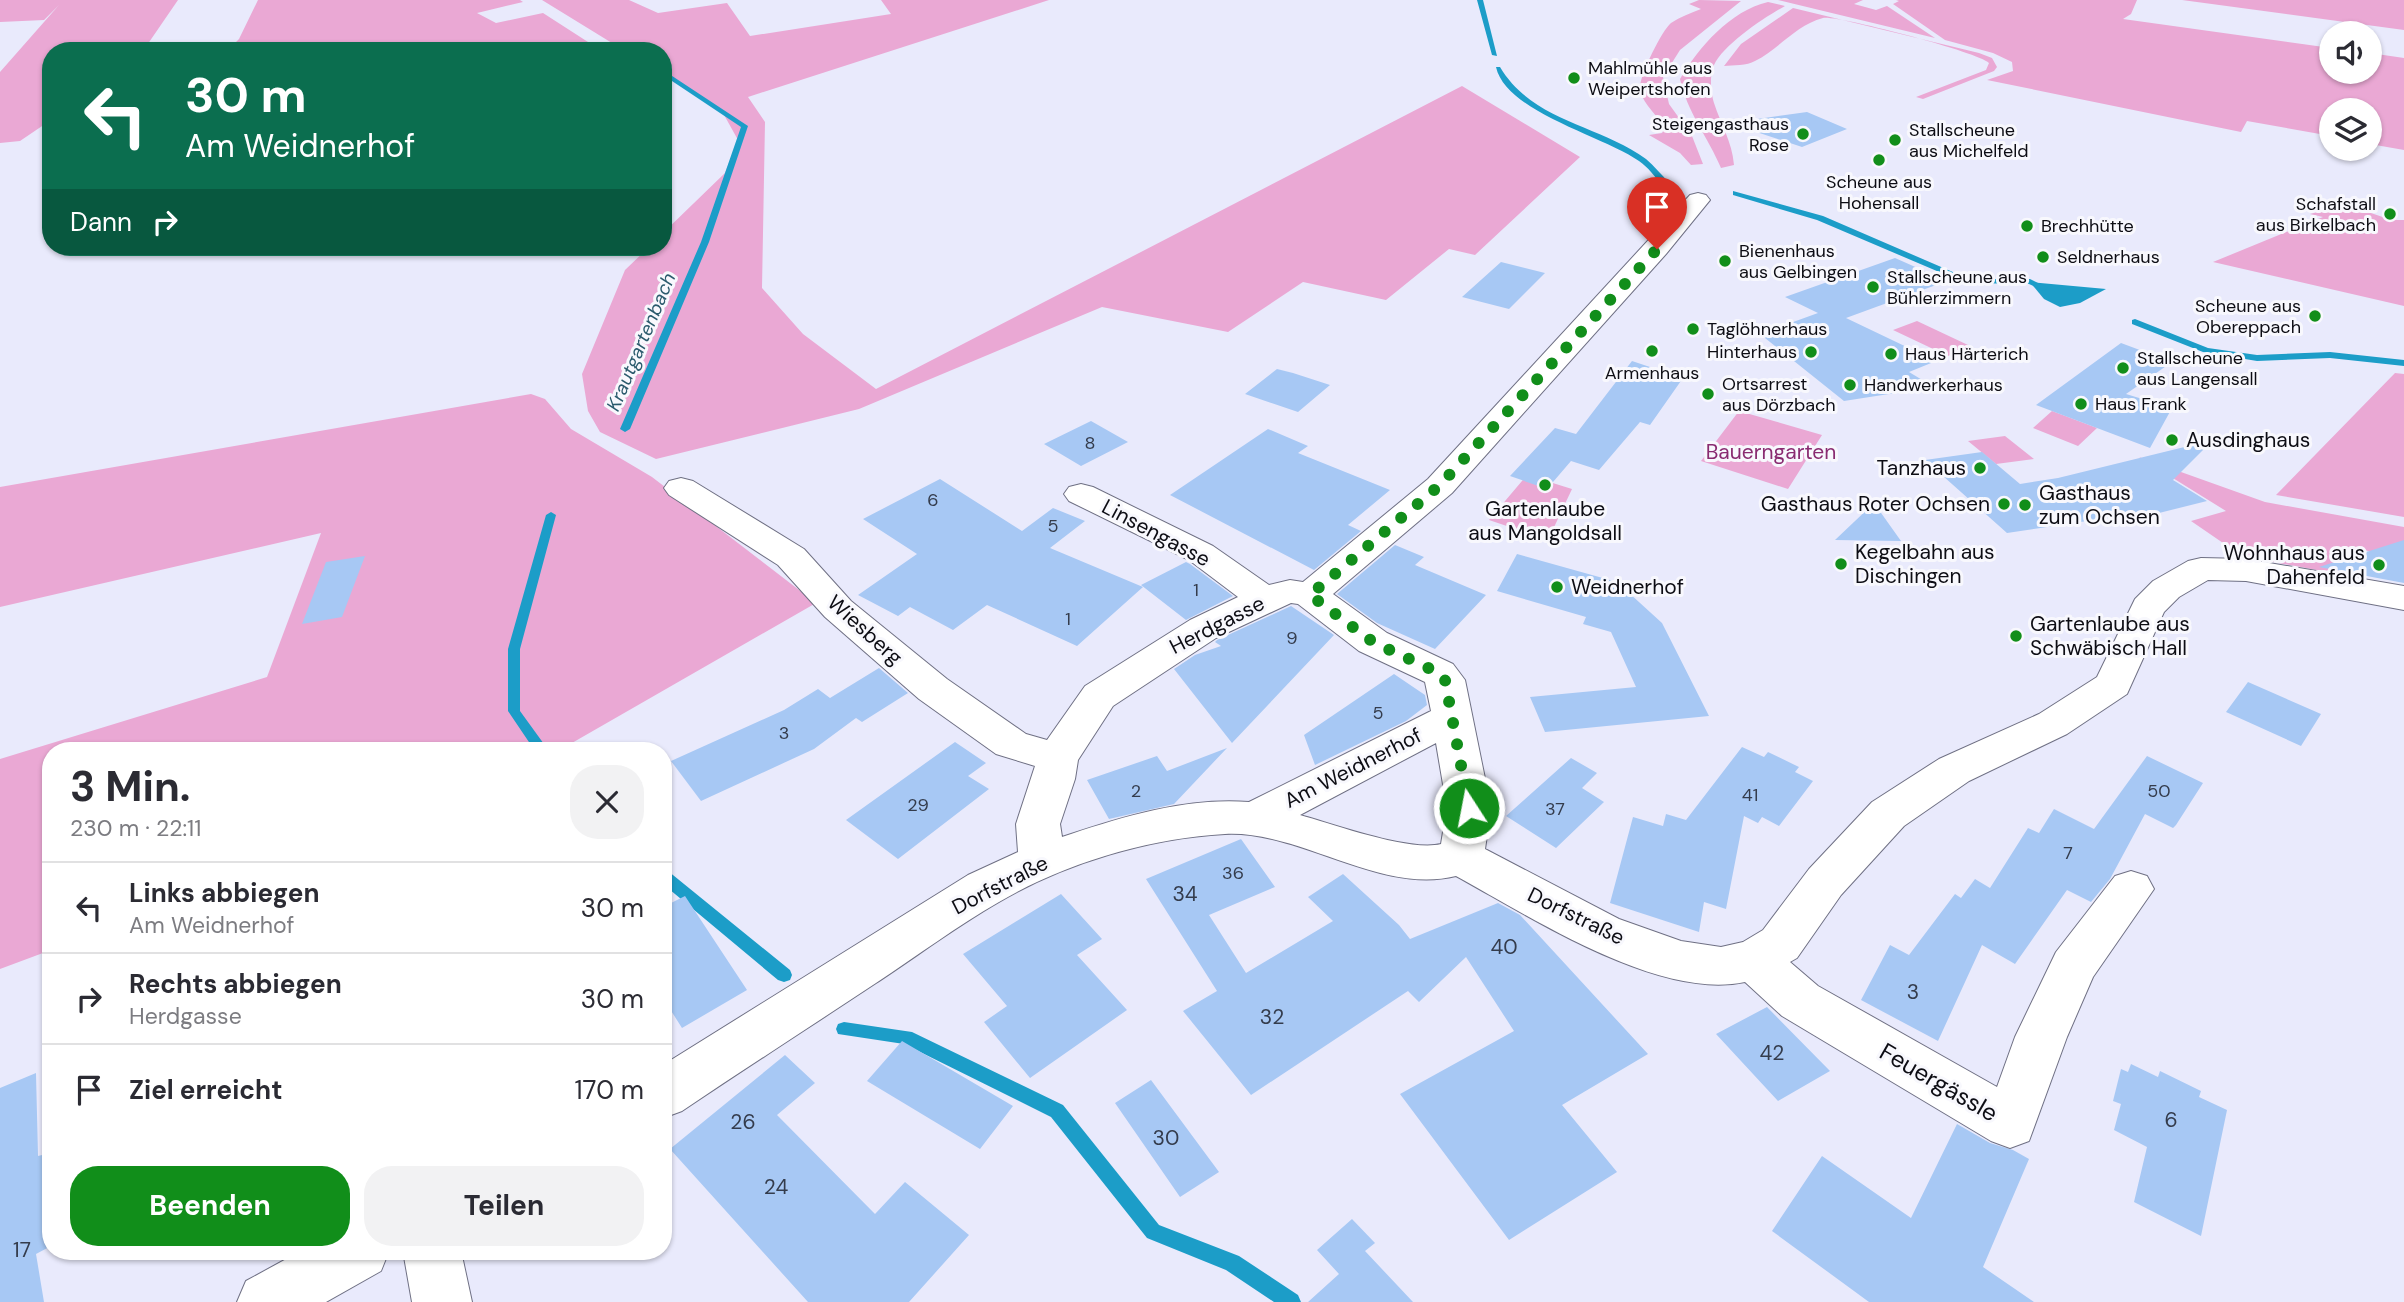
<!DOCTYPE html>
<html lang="de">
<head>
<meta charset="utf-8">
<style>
  :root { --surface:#fff; --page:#f2f2f3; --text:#2b2b33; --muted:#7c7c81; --line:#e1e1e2; --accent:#118e1a }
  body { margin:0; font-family:"DM Sans",sans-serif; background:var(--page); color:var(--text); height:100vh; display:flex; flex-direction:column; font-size:26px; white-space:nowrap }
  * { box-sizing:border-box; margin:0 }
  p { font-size:23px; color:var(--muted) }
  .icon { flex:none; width:38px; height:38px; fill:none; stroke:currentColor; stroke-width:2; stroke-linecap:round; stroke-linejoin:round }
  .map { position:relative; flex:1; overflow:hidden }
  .side { position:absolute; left:42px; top:742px; width:630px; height:518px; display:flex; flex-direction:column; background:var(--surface); border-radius:28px; box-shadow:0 2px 5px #0004 }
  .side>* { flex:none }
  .top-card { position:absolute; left:42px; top:42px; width:630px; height:214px; border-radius:28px; box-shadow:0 2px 5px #0004; background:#0b6e4f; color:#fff; overflow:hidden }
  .tools { position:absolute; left:2319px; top:21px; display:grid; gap:14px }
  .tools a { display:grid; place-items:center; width:63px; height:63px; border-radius:50%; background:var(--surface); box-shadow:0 2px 5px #0004; font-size:35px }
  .pin { position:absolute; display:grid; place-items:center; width:60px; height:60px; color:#fff; margin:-72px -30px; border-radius:50% 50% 50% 0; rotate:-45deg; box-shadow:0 0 7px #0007 }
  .pin .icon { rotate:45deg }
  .me { position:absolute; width:77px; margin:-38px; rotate:349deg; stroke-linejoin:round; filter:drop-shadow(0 0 5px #0008) }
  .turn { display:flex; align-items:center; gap:24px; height:147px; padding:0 28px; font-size:32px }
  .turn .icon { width:91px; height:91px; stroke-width:2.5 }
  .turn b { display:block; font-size:49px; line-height:60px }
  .then { display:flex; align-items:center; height:66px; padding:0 28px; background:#0003; gap:14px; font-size:26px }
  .round { display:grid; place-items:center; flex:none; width:74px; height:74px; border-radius:28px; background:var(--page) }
  .summary { display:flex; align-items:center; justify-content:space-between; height:119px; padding:0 28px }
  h1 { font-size:42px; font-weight:700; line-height:52px }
  .button { display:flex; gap:14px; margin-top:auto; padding:14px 28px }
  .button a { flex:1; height:80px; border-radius:28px; background:var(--accent); color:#fff; font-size:28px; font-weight:700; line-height:80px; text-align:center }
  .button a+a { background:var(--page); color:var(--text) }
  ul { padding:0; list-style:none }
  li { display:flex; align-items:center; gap:21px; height:91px; padding:0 28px; border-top:2px solid var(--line) }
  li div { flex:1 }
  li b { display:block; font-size:26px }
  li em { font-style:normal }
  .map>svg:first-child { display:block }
  .green { fill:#eaa8d4 }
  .water { fill:#1c9dc8 }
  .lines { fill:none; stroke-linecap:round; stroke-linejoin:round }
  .stream { fill:#1c9dc8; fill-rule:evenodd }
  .building { fill:#a7c8f4 }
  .street-casing { stroke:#6f7084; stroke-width:2 }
  .street { fill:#fff; fill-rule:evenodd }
  .route { stroke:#118e1a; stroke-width:12; stroke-dasharray:0 21.6 }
  .poi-dot { fill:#118e1a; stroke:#f8f8fd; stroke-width:2.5 }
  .labels { text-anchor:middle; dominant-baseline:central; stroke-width:6; stroke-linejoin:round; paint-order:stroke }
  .far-poi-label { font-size:18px; fill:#0d0d14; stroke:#f8f8fd; text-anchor:start }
  .number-label { font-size:18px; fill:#343c4c }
  .far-water-label { font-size:19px; font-style:italic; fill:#2b5a6d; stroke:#f8f8fd }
  .poi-label { font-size:21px; fill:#0d0d14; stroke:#f8f8fd; text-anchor:start }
  .park-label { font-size:21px; fill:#892b71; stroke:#f8f8fd }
  .street-label { font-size:21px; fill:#0d0d14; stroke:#f8f8fd }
  .near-number-label { font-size:21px; fill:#343c4c }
  .near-street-label { font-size:24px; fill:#0d0d14; stroke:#f8f8fd }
</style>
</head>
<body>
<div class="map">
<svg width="2404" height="1302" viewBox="0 0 2404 1302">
  <rect width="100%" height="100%" fill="#e9eafc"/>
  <path class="green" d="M0,0H178L143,51H51V120L20,141L0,143V72L59,5L44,20L0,22Z
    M258,0H520L523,2L477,13L496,23L543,13L602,51H227L239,39Z
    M542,0H629L658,13L727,3L750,36L891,14L881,0H1049L748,97L765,122L762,288L803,334L876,389L1462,86L1580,157L1475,255L1449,249L1386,300L1303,282L1228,332L1102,307L859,409L656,459L600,432L588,411L582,374L625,270L649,247H663V233L725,173L738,140L723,113L663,75V51H625Z
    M1699,0L1741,1L1680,50L1663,77L1669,104L1692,136L1703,164L1691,165L1680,153L1649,135L1662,133L1665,128C1658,116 1644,105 1640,91C1637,80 1662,30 1671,23C1680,17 1691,13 1701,9L1689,4Z
    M1778,0H1863L1854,4L1876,10L1887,6L1935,38Z
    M1896,0H2137L2131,14L2123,19L2331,48V72H2370V53L2404,58V150L2370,144V110H2331V136L2247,121L2241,132L1987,80L2013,71L2012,62L1993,53L1945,40L1893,4L1899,1Z
    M2182,0H2404V30Z
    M1768,2L1785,6C1765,17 1724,44 1714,65C1709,75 1711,93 1714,103C1721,125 1732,141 1734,165L1721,168C1708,137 1687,112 1680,79C1699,47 1730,11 1768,2Z
    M1793,8L1979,53L1992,58L1997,67L1994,71L1923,99L1916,97L1986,70L1989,63C1978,52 1837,15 1823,18C1796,25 1779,49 1755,61C1747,66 1733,65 1724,66L1741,44Z
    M2340,206C2364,206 2380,221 2404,220V306L2213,262L2323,217L2310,214Z
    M1917,321L1968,345L1969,348L1948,356L1893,330Z
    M2395,373L2404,374V517L2276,495Z
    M531,394L545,399L571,429L652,477L816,603L558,751H51V950L0,969V759L267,677L321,533L0,607V487Z
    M1739,411L1822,435L1788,489L1701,461Z
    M2052,411L2097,428L2078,446L2033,428Z
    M2005,436L2034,459L1996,464L1968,441Z
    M2139,457L2265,502L2404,527V558L2343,546L2354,577L2242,556L2191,521L2226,511Z
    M1527,475L1572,489L1548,540L1489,520Z"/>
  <path class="water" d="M2030,282L2106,289L2080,303L2060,307L2044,299Z"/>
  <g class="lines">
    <path class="stream" d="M1477,0H1483L1497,56L1492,55Z
      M1496,67H1500C1533,122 1598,124 1646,159C1654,166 1662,175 1669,183L1662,185C1655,177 1648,167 1639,161C1603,136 1506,112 1496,67Z
      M663,70L748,126L709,242L630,429L625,432L620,429L701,242L741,127L663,75Z
      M1733,191L1823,216L1969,279H2030L2048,288L2044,291L2029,284L1965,283L1817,220L1733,195Z
      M2135,319L2208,348L2257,355L2330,352L2404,360V366L2330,358L2257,361L2203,352L2132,324V320Z
      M551,512L556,515L520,649V711L549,751H535L508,711V649L546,515Z
      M663,869L668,871L790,970L792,975L790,980L784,982L778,980L663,884Z
      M844,1022L912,1032L1063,1105L1159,1225L1239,1256L1298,1295L1301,1302H1274L1226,1270L1147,1238L1051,1117L904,1044L838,1034L836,1029L838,1024Z"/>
  </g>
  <path class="building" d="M1807,112L1847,129L1802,147L1729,123Z
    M1895,258L1947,281L1846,318L1936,361L1909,372L1934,387L1844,401L1760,334L1818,313L1785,297Z
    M1501,262L1545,273L1509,309L1462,297Z
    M2121,343L2172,362L2126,394L2172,408L2150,448L2036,405Z
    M1632,361L1683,378L1650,425L1640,422L1599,470L1571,461L1547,489L1510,476L1555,428L1576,434Z
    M1277,369L1293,373L1330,385L1298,412L1245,394Z
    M1091,421L1128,442L1081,466L1044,444Z
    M1268,429L1308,446L1298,453L1390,490L1348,525L1361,531L1314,570L1170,495Z
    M2213,440L2173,480L2207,501L2151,515L2147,512L2007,533L1925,460L1982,452L2020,484L2058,478Z
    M940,479L1022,531L1053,508L1085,521L1050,548L1143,587L1077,646L987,605L953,630L910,607L898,616L858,595L917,554L863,519Z
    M1874,503L1901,541L1835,540Z
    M2404,540V583L2319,567Z
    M1395,545L1424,557L1415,565L1486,595L1435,649L1377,623L1337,594Z
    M1517,554L1617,582L1662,623L1709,716L1545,732L1530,697L1636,687L1611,632L1583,624L1586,617L1497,591Z
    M365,556L342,617L302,624L326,562Z
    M1186,562L1190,564L1233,596L1186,620L1141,585Z
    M1291,606L1334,635L1232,743L1174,669L1195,655L1221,646L1215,642L1217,640Z
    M879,668L908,693L862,722L856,718L814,749L701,801L671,761L784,710L818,689L830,698Z
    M1394,674L1425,695L1427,705L1406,721L1315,765L1304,735Z
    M2248,682L2321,714L2301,746L2226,712Z
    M955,742L986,763L968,776L989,789L898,859L846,820Z
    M1742,747L1764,757L1768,752L1799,767L1795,772L1813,781L1779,826L1762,817L1758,823L1744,816L1726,909L1704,902L1699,932L1610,903L1633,817L1663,826L1666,814L1686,820Z
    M1227,748L1174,804L1109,819L1087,780L1157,756L1167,771Z
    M2147,756L2203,783L2176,825L2173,828L2145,814L2110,879L2091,902L2067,890L2015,964L1982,945L1938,1041L1861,1000L1890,945L1909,955L1955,894L1961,898L1975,879L1990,888L2028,828L2039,833L2054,809L2094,829Z
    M1571,758L1597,773L1582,788L1604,802L1556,848L1506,816Z
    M1241,839L1275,887L1209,915L1246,973L1333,921L1308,897L1343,874L1399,925L1410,939L1498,903L1520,915L1648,1054L1562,1105L1617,1172L1509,1240L1400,1094L1514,1031L1466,957L1419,1002L1408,991L1251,1095L1183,1011L1217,991L1146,879Z
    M1061,894L1102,939L1077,955L1127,1010L1030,1078L984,1022L1007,1006L963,954Z
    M685,896L747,990L682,1028L663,998V907Z
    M1767,1007L1830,1071L1778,1101L1716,1034Z
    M902,1041L1013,1106L980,1149L867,1081Z
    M785,1055L815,1083L777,1115L875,1214L905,1182L969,1235L909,1302H808L670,1149Z
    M2131,1064L2158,1077L2160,1071L2201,1091L2199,1097L2227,1110L2201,1236L2134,1202L2147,1147L2114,1130L2121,1104L2113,1101L2121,1069L2128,1072Z
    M36,1073L38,1156L42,1155V1204L51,1199V1246L36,1254L44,1302H0V1088Z
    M1151,1080L1219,1172L1180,1197L1115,1103Z
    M1957,1124L1990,1143L2013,1150L2029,1159L1983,1267L2034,1302H1869L1772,1231L1822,1156L1911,1218Z
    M1352,1219L1375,1243L1365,1251L1413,1302H1308L1339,1274L1317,1250Z"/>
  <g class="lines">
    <g class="street-casing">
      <path id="street" d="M1698,193L1706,195L1710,200L1666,254L1452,493L1333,594L1387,633L1453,664L1465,680L1491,808L1485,849L1619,919L1681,941L1721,947L1743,942L1763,930L1809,869L1872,802L1939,759L2039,714L2097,677L2135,599L2153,581L2188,561L2201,558L2246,559L2404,586V610L2246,581L2208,580L2179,597L2164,612L2127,694L2067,734L1969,781L1904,826L1841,895L1797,958L1790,962L1818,986L1997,1087L2015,1037L2056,952L2115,876L2131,871L2147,876L2154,889L2093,977L2067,1037L2029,1141L2010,1148L1991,1141L1782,1016L1745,982C1659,1001 1531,917 1456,876C1379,895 1301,830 1225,834C1150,838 1065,863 999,902C957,926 917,956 876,983C811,1026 746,1068 682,1111L663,1118V1065L968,875L1018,852L1016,824L1035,766L996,754L919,699L825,617L778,565L669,495L664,488L669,481L681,478L693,481L804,549L851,601L947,679L1026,734L1047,740L1085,686L1190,620L1238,597L1189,560L1069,501L1064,494L1069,487L1081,484L1093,487L1213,546L1269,585L1290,580L1303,582L1428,479L1690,195ZM1291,603L1298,604L1359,651L1425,682L1431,711L1249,802C1186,797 1121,817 1062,837L1060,824L1075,779L1078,760L1113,706L1216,638ZM1436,743L1447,808L1441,844C1409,852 1333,824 1300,815Z
        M301,1251H389L381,1271L326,1302H237L246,1281Z
        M403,1251H461L472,1302H412Z"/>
    </g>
    <use href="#street" class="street"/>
  </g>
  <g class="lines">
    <path class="route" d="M1469,808L1445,680L1439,673L1373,642L1310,595L1440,485L1657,249"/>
  </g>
  <g class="poi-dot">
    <circle cx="1574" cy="78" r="7"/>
    <circle cx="1803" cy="134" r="7"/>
    <circle cx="1895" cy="140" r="7"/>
    <circle cx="1879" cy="160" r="7"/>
    <circle cx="2390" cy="214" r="7"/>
    <circle cx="2027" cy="226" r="7"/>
    <circle cx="2043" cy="257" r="7"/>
    <circle cx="1725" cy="261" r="7"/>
    <circle cx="1873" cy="287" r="7"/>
    <circle cx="2315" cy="316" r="7"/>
    <circle cx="1693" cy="329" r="7"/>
    <circle cx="1652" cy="351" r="7"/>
    <circle cx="1811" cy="352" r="7"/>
    <circle cx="1891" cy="354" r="7"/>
    <circle cx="2123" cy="368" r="7"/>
    <circle cx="1850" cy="385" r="7"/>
    <circle cx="1708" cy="394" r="7"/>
    <circle cx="2081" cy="404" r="7"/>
    <circle cx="2172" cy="440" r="7"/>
    <circle cx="1980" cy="468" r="7"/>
    <circle cx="1545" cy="485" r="7"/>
    <circle cx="2004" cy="504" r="7"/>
    <circle cx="2025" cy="505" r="7"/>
    <circle cx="1841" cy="564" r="7"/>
    <circle cx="2379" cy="565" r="7"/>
    <circle cx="1557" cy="587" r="7"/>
    <circle cx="2016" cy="636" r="7"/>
  </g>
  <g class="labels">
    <g class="far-poi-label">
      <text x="1588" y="68">Mahlmühle aus<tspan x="1588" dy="21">Weipertshofen</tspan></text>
      <text x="1789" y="124" text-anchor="end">Steigengasthaus<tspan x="1789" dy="21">Rose</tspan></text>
      <text x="1909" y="130">Stallscheune<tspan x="1909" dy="21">aus Michelfeld</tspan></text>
      <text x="1879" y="182" text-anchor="middle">Scheune aus<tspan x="1879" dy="21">Hohensall</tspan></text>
      <text x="2376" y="204" text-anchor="end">Schafstall<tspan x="2376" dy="21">aus Birkelbach</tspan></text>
      <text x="2041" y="226">Brechhütte</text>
      <text x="1739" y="251">Bienenhaus<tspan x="1739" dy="21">aus Gelbingen</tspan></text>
      <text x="2057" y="257">Seldnerhaus</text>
      <text x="1887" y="277">Stallscheune aus<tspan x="1887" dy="21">Bühlerzimmern</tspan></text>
      <text x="2301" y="306" text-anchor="end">Scheune aus<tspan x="2301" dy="21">Obereppach</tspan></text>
      <text x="1707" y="329">Taglöhnerhaus</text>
      <text x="1797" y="352" text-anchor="end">Hinterhaus</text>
      <text x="1905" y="354">Haus Härterich</text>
      <text x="2137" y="358">Stallscheune<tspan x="2137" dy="21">aus Langensall</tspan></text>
      <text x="1652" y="373" text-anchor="middle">Armenhaus</text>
      <text x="1722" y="384">Ortsarrest<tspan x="1722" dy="21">aus Dörzbach</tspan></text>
      <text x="1864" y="385">Handwerkerhaus</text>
      <text x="2095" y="404">Haus Frank</text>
    </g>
    <g class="number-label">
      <text x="1090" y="443">8</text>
      <text x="933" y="500">6</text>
      <text x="1053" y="526">5</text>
      <text x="1196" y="590">1</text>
      <text x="1068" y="619">1</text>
      <text x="1292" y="638">9</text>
      <text x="1378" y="713">5</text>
      <text x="784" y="733">3</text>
      <text x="1136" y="791">2</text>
      <text x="2159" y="791">50</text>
      <text x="1750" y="795">41</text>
      <text x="918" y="805">29</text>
      <text x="1555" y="809">37</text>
      <text x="2068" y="853">7</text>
      <text x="1233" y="873">36</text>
    </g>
    <g class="far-water-label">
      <text transform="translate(641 342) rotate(-67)">Krautgartenbach</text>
    </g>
    <g class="poi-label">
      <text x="2186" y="440">Ausdinghaus</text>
      <text x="1966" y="468" text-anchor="end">Tanzhaus</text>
      <text x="2039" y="493">Gasthaus<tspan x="2039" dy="24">zum Ochsen</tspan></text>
      <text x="1990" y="504" text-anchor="end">Gasthaus Roter Ochsen</text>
      <text x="1545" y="509" text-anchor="middle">Gartenlaube<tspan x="1545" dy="24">aus Mangoldsall</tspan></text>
      <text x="1855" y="552">Kegelbahn aus<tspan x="1855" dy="24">Dischingen</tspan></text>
      <text x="2365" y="553" text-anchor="end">Wohnhaus aus<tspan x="2365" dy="24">Dahenfeld</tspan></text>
      <text x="1571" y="587">Weidnerhof</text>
      <text x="2030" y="624">Gartenlaube aus<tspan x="2030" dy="24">Schwäbisch Hall</tspan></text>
    </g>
    <g class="park-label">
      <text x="1771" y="452">Bauerngarten</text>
    </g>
    <g class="street-label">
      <text transform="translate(1156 533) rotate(28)">Linsengasse</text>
      <text transform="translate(1217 625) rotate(-27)">Herdgasse</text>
      <text transform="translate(865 630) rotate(42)">Wiesberg</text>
      <text transform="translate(1353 768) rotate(-27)">Am Weidnerhof</text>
      <text transform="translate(1000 885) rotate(-27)">Dorfstraße</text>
      <text transform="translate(1576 916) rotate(26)">Dorfstraße</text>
    </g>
    <g class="near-number-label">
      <text x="1185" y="894">34</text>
      <text x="1504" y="947">40</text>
      <text x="1913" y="992">3</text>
      <text x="1272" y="1017">32</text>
      <text x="1772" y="1053">42</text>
      <text x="2171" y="1120">6</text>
      <text x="743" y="1122">26</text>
      <text x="1166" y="1138">30</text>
      <text x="776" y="1187">24</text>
      <text x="22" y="1250">17</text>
    </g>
    <g class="near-street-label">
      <text transform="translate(1939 1082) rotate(30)">Feuergässle</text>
    </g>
  </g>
</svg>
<div class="tools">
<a><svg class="icon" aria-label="sound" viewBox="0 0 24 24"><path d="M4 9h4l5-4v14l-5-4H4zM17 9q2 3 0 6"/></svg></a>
<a><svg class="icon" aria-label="layers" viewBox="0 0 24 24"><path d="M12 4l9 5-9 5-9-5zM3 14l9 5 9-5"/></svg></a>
</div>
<div class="pin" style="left:1657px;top:249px;background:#d93025"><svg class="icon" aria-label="arrive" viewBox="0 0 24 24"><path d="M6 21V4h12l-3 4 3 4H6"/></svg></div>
<svg class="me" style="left:1469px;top:808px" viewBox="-20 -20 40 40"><circle r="17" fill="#118e1a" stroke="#fff" stroke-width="3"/><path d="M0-11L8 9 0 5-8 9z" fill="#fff"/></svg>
<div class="top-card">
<div class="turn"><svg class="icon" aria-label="left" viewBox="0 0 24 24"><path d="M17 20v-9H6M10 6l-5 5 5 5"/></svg><div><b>30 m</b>Am Weidnerhof</div></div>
<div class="then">Dann<svg class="icon" aria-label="right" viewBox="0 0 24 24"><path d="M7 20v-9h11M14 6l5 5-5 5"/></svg></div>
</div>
<section class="side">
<div class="summary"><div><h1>3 Min.</h1><p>230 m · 22:11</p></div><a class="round"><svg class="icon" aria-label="close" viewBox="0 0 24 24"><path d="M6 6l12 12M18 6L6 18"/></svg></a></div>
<ul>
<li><svg class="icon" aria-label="left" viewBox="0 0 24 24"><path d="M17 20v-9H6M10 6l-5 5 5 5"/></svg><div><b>Links abbiegen</b><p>Am Weidnerhof</p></div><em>30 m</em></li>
<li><svg class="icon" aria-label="right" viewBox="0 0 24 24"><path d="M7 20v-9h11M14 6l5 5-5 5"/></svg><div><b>Rechts abbiegen</b><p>Herdgasse</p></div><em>30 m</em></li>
<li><svg class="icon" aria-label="arrive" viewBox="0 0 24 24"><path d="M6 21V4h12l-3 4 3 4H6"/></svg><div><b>Ziel erreicht</b></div><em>170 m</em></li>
</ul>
<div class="button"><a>Beenden</a><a>Teilen</a></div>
</section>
</div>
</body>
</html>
